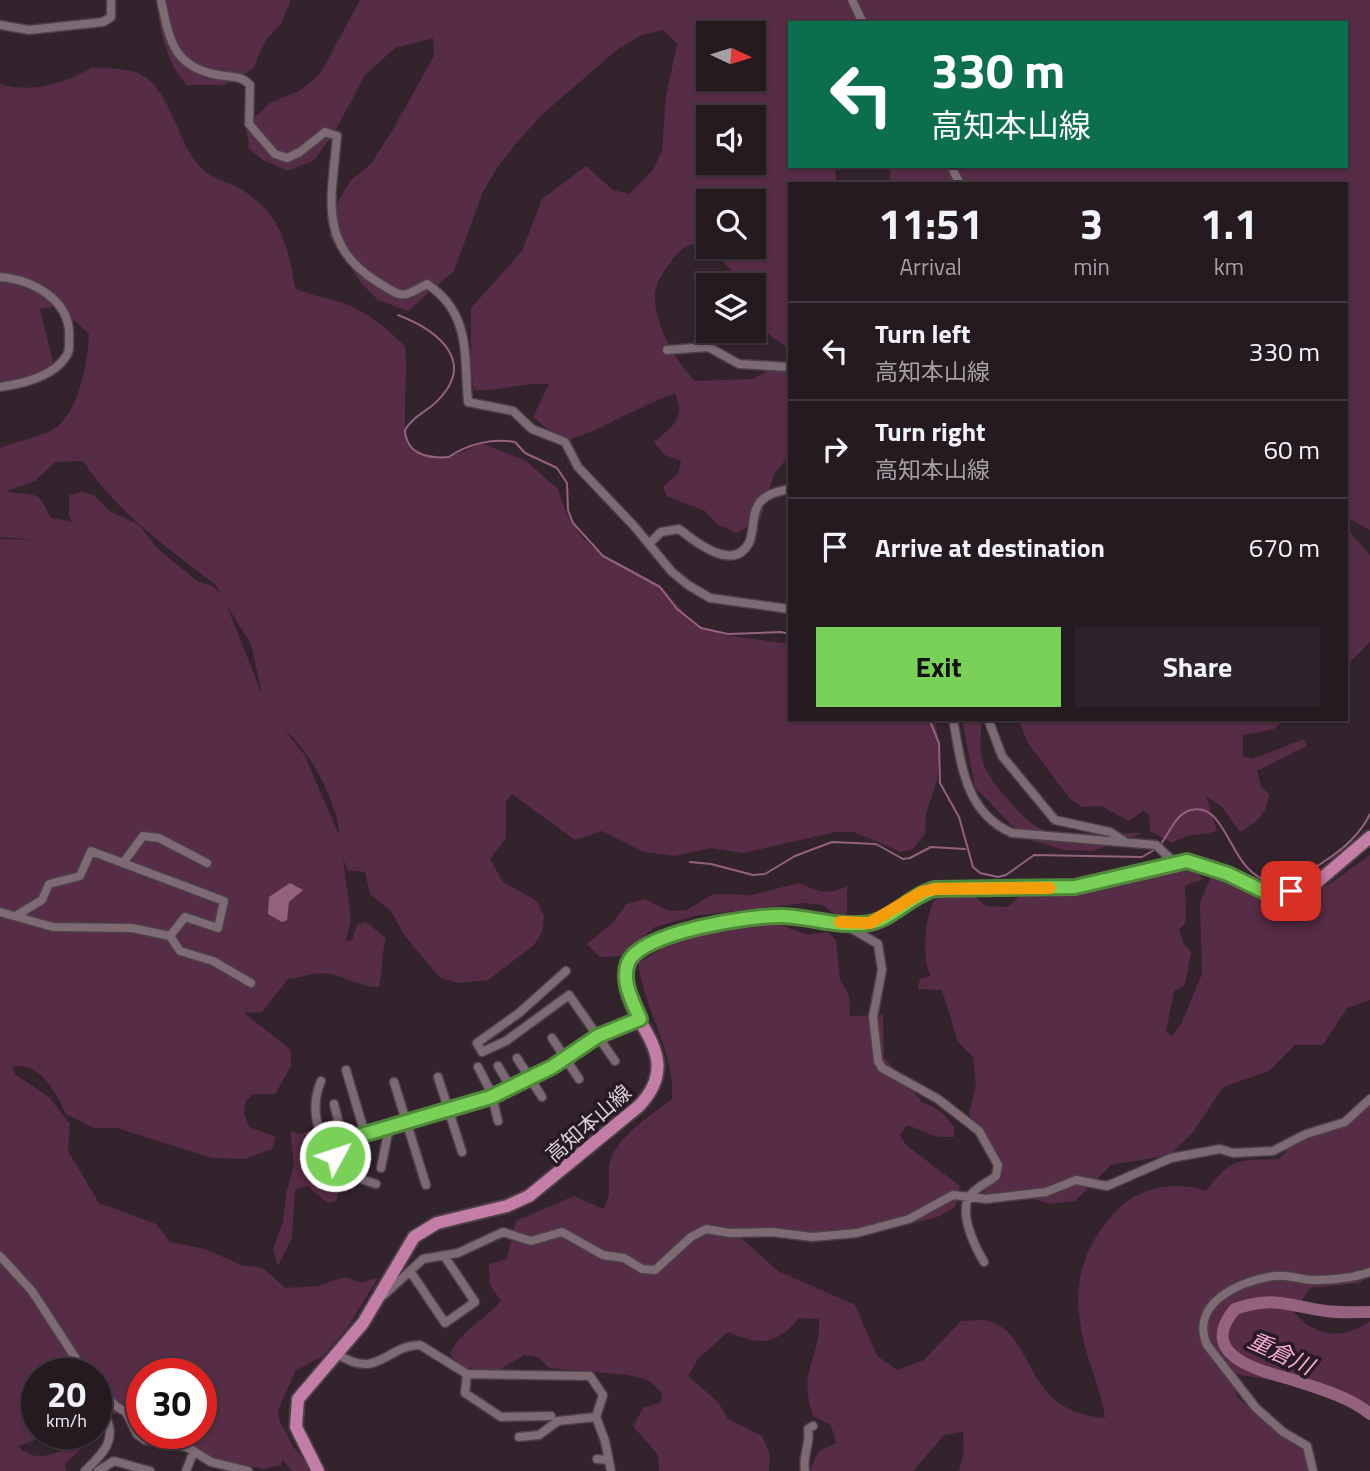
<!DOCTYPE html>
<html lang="en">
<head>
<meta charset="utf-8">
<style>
  :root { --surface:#261a21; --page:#2e232a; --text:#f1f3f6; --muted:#a4a1a5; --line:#42383f; --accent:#7ad157 }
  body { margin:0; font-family:"Titillium Web","Noto Sans JP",sans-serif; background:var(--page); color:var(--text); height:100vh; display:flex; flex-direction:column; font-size:26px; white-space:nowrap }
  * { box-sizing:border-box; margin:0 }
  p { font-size:23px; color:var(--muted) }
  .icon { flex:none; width:38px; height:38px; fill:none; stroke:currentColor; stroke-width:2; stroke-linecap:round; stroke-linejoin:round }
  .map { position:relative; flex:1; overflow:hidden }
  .side { position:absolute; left:788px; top:182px; width:560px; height:539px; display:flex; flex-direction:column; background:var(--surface); border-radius:0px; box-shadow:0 2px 5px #0004,0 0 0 2px var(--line) }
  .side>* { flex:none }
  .banner { position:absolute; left:788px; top:21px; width:560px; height:147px; border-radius:0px; box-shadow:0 2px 5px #0004,0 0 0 2px var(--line); background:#0b6e4f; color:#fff; overflow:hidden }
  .needle { width:46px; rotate:94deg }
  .tools { position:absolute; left:696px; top:21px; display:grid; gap:14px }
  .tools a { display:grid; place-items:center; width:70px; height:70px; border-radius:0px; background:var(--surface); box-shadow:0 2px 5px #0004,0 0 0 2px var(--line); font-size:35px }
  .speed { position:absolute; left:21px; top:1358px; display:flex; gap:14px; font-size:35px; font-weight:700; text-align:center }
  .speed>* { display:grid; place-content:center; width:91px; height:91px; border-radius:50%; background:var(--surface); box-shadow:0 2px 5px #0004,0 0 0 2px var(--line); line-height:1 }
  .speed small { font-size:18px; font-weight:400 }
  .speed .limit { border:10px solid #d22; background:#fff; color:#111 }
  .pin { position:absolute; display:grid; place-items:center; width:60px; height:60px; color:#fff; margin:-30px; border-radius:14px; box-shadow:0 4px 10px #0006 }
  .me { position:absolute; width:77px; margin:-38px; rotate:50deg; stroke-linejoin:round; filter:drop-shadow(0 0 5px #0008) }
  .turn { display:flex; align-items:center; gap:24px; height:147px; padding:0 28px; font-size:32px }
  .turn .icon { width:91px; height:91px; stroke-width:2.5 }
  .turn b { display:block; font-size:49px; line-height:60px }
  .eta { display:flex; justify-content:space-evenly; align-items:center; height:119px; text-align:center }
  .eta b { font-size:42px; font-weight:700; line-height:49px }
  .primary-button { display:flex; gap:14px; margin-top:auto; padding:14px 28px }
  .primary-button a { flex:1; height:80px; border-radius:0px; background:var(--accent); color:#111; font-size:28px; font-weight:700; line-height:80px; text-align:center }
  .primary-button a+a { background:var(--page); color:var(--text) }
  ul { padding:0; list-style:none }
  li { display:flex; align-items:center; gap:21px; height:98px; padding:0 28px; border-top:2px solid var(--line) }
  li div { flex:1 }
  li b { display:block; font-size:26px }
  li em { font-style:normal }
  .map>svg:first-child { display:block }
  .green { fill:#572c46; fill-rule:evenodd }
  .water { fill:#94627f }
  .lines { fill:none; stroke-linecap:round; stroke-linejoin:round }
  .stream { stroke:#94627f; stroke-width:2 }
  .river { stroke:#94627f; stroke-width:12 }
  .street-tunnel { stroke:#4c3d45; stroke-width:8; stroke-dasharray:8 4; stroke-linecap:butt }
  .street-casing { stroke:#4c3f46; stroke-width:11 }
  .primary-casing { stroke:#4c3f46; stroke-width:16 }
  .street { stroke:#7d6a74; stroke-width:8 }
  .primary { stroke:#c37da7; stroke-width:12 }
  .route-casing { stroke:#4f8839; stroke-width:18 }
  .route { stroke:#7ad157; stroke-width:12 }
  .slow { stroke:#f59e0b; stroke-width:12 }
  .labels { text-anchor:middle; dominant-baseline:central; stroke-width:7; stroke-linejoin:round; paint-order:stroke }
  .street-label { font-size:21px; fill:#dad0d5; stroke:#281a22 }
  .water-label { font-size:23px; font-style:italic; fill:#f5a9d6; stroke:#281a22 }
</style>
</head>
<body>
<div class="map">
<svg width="1370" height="1471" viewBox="0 0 1370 1471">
  <rect width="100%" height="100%" fill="#33232c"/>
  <path class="green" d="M156,0H291L281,24L265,41L253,69L224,85H187C166,63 160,30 156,0Z
    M360,0H1370V530L1346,517V184H889L891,166H1346V23H789V166H837L835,172L837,184H789V349C783,343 776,341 770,335C756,322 754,303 754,285H743L712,247H754V201H709V244C691,241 683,246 672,260C666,269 655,283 655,294C653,323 676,362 695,381L753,379L774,367H789V456L774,474L760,520L736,533L717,524L705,511L667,496L663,487L678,473L681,461L665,455L654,442C672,427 687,418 675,393C637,407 602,430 563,442L533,417L549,384C521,382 503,392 474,390L471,370V308L522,251L542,199L586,166L613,190L629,194L652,171L662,151L666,97L677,44L663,30L642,35L618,49L545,112L518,141L497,168L482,194L454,271L408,311L378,300L362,284L329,236L333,210L351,180L371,164L392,131L434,56L433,38L395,48L365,75L334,133L314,160L288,171L263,160L249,149L246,125L270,103L301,90L320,74ZM709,33H754V79H709ZM709,117H754V163H709Z
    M93,67C107,69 128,68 140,74C170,88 178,144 200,167C208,176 226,182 237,187C279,210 288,244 295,288C310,295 322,297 337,301C364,309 385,327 405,346C408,380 402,411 407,445C439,466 449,458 481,443L526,461L558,489L565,510L580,535L598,552L660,585L694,624L724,635L789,644V719H935L940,750L937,780L926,814L925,834L913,849L901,852L854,832H835L743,853L710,848L675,856L644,852L602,831L575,840L512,794L506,802V838L490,859L503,882L537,901L544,916L542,932L534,945L488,980L459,983L440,978L405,936L391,911L370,894L365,872L348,870L343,859L351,920L346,941L352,940L357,925L366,922L386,938C381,955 383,970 379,987C359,988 343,974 323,973C311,973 299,978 288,979L262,1012L244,1013L291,1050V1066L275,1094H254L246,1100L244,1113L249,1127L276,1137L272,1149L245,1159L212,1158L117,1128H94L66,1114C57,1094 39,1060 12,1067L16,1075L49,1097L70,1124L68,1151L99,1203L156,1224L170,1242L205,1249L241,1265L263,1268L285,1288L317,1286L345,1277L360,1283L378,1278L347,1328L323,1356L296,1370L278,1410L279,1420L293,1446L312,1471H292L282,1459L281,1465L264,1469L209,1459L181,1438L147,1433H201V1374H142V1429L122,1412L96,1418V1374H37V1433H54L18,1446C37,1468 65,1448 88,1439L91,1440L64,1465L67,1471H0V539L34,540L0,537V448C17,441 37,438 52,430C79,416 88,360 89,334L59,306L40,309L53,363L34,376L0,384V84C32,94 65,83 93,67ZM83,461C116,511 168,549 215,584L221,594L212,586L197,581L158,549L139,525L110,511L94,495L81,492L69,495V515L72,522L52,518C47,513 45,504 40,499C33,491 17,495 7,491L35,481L55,462ZM226,604L251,644L262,694ZM285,731C308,746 340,808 339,835L304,754Z
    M1346,528L1370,555V642L1346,666Z
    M962,719H982C978,757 980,768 1006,797C1015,807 1024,819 1037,827C1059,840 1115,832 1143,833L1093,851L1064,850L1024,838L975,787Z
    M1018,719H1280L1281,723L1274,729L1243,735V756L1253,759L1304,739L1307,746L1257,771L1261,787L1269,794C1267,814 1257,822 1240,832L1222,807L1206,796L1217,831C1197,837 1193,831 1172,843L1150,831L1149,814L1143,811L1129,821L1101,806L1082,807L1070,799L1028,743Z
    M1370,855V1000L1347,1008L1323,1045H1295L1269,1071L1223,1087L1194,1131L1170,1155L1111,1165L1075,1201L1051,1204L1018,1195L980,1196L996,1180L1002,1159L969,1114L976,1084L973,1057L958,1042L942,990L918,989L920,979L931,976C921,962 925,912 936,898L974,896L986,906L1008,907L1021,895H1078L1172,871H1196L1203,879L1185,886L1186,922L1179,930L1184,944L1191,952L1185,985L1174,991L1166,1031L1172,1036L1181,1024L1202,974L1200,903L1211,876C1228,878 1241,889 1257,895C1303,912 1335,879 1370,855Z
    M799,883C817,891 829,896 847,886V914L837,916L823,905L803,903L694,916L655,927L620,956L600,957L587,944L612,923L627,904L645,899L669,911L687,910L713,894L751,895Z
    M766,920L808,935L827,932L836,940L840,979L849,996L850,1016L883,1015L884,1057L923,1103C937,1106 946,1116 954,1127V1137H938L907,1125L900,1135L906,1145L960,1186L955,1207L937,1217L879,1232L831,1229L811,1234L739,1236L778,1271L855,1305L877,1356L897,1370L924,1360L961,1321C969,1321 981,1319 989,1321C1037,1335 1021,1412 1105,1418C1102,1394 1092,1373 1086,1350C1070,1291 1078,1250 1120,1207C1142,1186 1178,1181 1206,1191C1233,1156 1238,1161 1279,1159L1303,1133L1340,1123L1370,1104V1276L1359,1283L1310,1288L1294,1312C1316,1338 1343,1340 1370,1321V1412L1339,1395L1319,1389L1237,1374L1236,1396L1265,1422L1300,1439L1310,1471H959L964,1452L963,1432L944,1435L913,1471H809L819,1451L836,1443L831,1425L813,1416C797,1367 821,1361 819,1319L799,1318C777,1345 759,1346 728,1332L698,1359L688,1376L718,1402L728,1419L762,1436L770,1455L769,1471H659L658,1455L633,1426L643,1408L661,1402L662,1393L648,1380L628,1375L549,1368L538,1357L524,1355L497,1371L458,1367L450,1353C462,1330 484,1320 501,1301L490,1285L489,1264L507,1259L516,1221L574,1196L603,1209C614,1194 606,1180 610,1162C617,1136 652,1115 672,1099C675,1051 644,1010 638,963L671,943Z
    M310,1130C310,1153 328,1170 340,1188L336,1201L328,1203L307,1186L295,1190L292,1238L278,1266L273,1249L283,1222L286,1194L294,1165L290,1131L301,1134Z"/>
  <path class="water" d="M290,883L303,890L289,902L287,920L282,922L268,914L269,897Z"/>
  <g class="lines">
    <path class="stream" d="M398,315C439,331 480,363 433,405C423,413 412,418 405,430C406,454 428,459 449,457C467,444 493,438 515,442L525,453L557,468L567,483L568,510L573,523L603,556L660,587L677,609L701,628L728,634L781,632L789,634
      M929,719L939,743L940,783L959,817L973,867L980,873L998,877L1006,875L1034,855L1142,857L1156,849
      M1160,845C1169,834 1176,813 1191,810C1240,798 1226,928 1322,863C1341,851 1360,835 1370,814
      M690,862L711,864L753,875L765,874L795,856L832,842L876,844L903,859L910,858L931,847L965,849"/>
    <path class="river" d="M1370,1312C1355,1312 1340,1313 1326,1311C1287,1306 1275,1295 1235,1309C1196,1355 1258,1370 1290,1379C1315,1387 1350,1397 1370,1414"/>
    <path class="street-tunnel" d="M96,1405L106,1417"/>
    <g class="street-casing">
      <path id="street" d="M161,0C170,44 175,70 225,76C235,77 243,77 250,85L249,124L275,154L287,158L300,152L325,132L337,136C332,196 317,244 376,281C403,298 400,299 427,284C471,313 464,355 468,402L513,411L532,429L565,442L578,467L634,526L672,572L688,585L710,598L789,609
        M852,0L863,23
        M0,25L29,30L103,22L111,17V0
        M951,166L960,184
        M0,277C33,280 72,300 69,339C69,344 70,350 67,355C55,376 22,384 0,387
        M667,350L708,347L739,364L789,367
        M650,543L661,532L679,529C694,541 733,573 749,543C755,530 751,513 760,502C768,493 778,492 789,489
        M953,719C961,763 965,813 1012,833L1156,845L1175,863
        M988,719L1002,756L1055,820L1110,832L1124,841
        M123,863L143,836L159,838L207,863
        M0,912L53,927L132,928L170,936L180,951L213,961L251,983
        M17,915L42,900L49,884L80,876L91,851L224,901L218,928L185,917L170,936
        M849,927L878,944L882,970L873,1017L878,1061L882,1068L938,1099L979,1131L998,1165L996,1176C989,1182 973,1189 969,1197C959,1214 975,1247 984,1262
        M566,971L519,1013L477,1043L482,1052L506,1041L569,995L615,1061
        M552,1038L579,1079
        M517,1058L542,1097
        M498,1066L511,1088
        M478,1067L491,1092L498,1121
        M346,1070L365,1134L355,1177L376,1184
        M438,1077L462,1152
        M321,1081C311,1105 316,1122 324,1146L491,1097L537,1075L598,1036L640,1019
        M394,1082L426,1185
        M334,1104L343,1140
        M381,1168L389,1128
        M332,1169L338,1142
        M0,1256L32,1291L86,1374
        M410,1271L445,1323L475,1302L445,1257
        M384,1295L423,1259L458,1253L503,1232L531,1241L562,1232L603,1255L624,1258L642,1269L655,1270L691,1237L706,1229L730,1233L772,1232L812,1237L857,1233L909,1219L953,1195L986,1199L1046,1192L1076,1180L1107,1186L1171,1158L1220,1149L1233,1153L1273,1151L1306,1134L1345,1122L1370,1099
        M336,1353C378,1382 386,1345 420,1345L467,1374L590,1376L603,1395L596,1417L605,1441L611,1471
        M467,1374L465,1393L501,1417L551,1416
        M96,1386L117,1407L126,1412L137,1434L145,1440L187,1447L211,1462L248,1471
        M519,1437L539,1435L558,1421L596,1417
        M597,1459L609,1460
        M85,1471C102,1454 117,1442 106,1417
        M98,1471L114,1461L150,1471
        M186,1471L194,1451
        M805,1471C802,1454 811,1445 808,1429L813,1426
        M1313,1471L1307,1446L1283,1432L1256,1408L1207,1345C1189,1303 1240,1281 1274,1276C1286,1274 1299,1279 1311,1280C1329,1280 1353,1278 1370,1272"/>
    </g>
    <g class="primary-casing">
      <path id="primary" d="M318,1471L296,1427L298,1399L363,1323L414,1237L437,1223L507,1206L529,1196L639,1106C693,1049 610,1016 628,964C638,932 749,915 780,916C808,916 841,929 870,924C892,919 910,895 935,889L1075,887L1187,861L1212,868L1250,886L1276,894L1315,884L1370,837"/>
    </g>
    <use href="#street" class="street"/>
    <use href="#primary" class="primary"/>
  </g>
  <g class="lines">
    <g class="route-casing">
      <path id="route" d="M335,1156L338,1142L491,1097L552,1067L598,1036L640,1019C633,1002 621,982 628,963C640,932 752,915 783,916C811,917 841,928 869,923C891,920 911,895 935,889L1075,887L1187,861L1228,874L1263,891H1291"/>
    </g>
    <use href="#route" class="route"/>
    <path class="slow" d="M840,922L870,923L922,892L935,889L1050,888"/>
  </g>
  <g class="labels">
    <g class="street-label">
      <text transform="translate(588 1123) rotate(-41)">高知本山線</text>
    </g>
    <g class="water-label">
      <text transform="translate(1281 1353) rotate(25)">重倉川</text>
    </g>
  </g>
</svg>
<div class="tools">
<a><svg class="needle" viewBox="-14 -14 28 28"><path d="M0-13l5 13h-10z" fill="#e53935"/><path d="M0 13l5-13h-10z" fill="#a4a1a5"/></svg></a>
<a><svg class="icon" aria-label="sound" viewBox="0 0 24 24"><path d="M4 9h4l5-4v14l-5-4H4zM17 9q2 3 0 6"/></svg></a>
<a><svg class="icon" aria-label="search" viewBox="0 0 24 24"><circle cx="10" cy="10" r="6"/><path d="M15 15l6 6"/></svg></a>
<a><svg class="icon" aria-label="layers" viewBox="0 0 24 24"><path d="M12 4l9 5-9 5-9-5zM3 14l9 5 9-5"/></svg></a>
</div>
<div class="speed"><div>20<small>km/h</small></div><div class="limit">30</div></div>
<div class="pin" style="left:1291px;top:891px;background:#d93025"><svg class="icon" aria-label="arrive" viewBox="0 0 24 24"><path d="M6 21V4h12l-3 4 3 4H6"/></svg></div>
<svg class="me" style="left:335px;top:1156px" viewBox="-20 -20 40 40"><circle r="17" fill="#7ad157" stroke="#fff" stroke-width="3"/><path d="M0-11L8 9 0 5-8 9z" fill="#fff"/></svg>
<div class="banner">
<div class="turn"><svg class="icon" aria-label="left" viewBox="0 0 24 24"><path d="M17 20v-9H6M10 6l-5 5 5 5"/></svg><div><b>330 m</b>高知本山線</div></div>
</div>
<section class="side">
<div class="eta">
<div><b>11:51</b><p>Arrival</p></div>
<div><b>3</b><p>min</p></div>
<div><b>1.1</b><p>km</p></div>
</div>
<ul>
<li><svg class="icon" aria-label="left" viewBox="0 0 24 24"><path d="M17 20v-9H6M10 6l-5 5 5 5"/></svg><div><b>Turn left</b><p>高知本山線</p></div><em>330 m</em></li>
<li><svg class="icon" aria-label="right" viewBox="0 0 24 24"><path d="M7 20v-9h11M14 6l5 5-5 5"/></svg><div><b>Turn right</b><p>高知本山線</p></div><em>60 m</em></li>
<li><svg class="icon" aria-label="arrive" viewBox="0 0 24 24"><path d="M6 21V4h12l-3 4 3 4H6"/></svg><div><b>Arrive at destination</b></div><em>670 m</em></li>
</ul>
<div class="primary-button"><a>Exit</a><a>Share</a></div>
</section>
</div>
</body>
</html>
